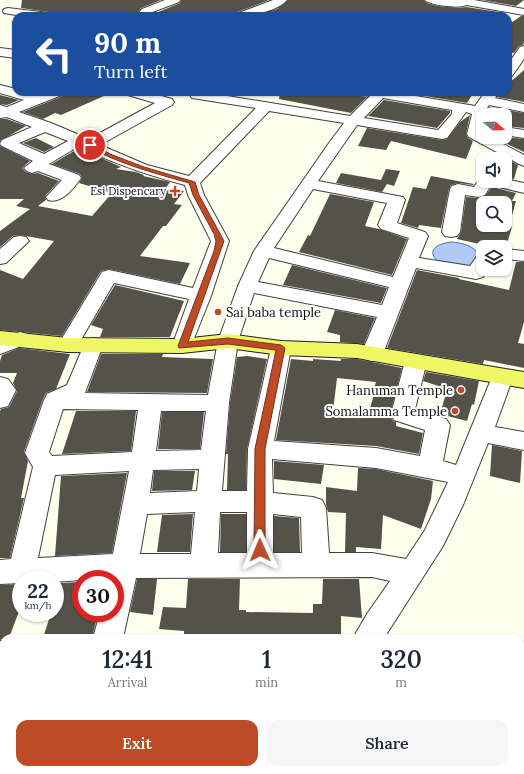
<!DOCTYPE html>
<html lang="en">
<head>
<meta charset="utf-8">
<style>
  :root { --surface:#fff; --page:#f6f6f7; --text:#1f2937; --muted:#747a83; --accent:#bc4b26 }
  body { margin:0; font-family:Lora,serif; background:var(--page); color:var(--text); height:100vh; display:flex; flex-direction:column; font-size:15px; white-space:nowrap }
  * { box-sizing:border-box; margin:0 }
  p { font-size:13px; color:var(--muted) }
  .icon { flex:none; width:22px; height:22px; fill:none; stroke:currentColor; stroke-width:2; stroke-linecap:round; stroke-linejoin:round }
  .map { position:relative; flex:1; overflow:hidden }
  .drawer { position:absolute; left:0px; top:634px; width:524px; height:140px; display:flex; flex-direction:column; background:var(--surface); border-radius:12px 12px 0 0; box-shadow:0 1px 3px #0004 }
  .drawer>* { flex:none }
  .top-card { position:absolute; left:12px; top:12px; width:500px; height:84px; border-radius:12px; box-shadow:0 1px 3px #0004; background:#1a4fa0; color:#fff; overflow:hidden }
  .needle { width:26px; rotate:109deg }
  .fabs { position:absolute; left:476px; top:108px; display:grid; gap:8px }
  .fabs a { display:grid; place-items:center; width:36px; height:36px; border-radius:8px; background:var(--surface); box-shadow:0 1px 3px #0004; font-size:20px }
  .speed { position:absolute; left:12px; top:570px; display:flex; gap:8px; font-size:20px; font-weight:700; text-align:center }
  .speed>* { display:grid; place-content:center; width:52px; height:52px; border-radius:50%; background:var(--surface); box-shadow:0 1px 3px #0004; line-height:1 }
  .speed small { font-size:10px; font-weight:400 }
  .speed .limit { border:6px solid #d22; background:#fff; color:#111 }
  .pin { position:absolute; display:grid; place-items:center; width:34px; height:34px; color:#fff; margin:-17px; border:2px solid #fff; border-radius:50%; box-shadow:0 1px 4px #0007 }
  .me { position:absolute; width:44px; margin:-22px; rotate:359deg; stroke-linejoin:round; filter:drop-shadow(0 0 3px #0008) }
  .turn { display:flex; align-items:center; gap:14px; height:84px; padding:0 16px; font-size:18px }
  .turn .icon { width:52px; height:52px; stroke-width:2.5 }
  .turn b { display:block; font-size:28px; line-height:34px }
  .eta { display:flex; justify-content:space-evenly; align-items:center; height:68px; text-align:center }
  .eta b { font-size:24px; font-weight:600; line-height:28px }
  .button { display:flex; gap:8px; margin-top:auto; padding:8px 16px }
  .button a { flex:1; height:46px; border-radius:12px; background:var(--accent); color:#fff; font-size:16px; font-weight:600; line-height:46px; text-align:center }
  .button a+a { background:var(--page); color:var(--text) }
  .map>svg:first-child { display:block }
  .water { fill:#b2c9f5; stroke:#3a67cc }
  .building { fill:#555249; fill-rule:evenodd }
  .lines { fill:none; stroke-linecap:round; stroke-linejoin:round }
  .minor-casing { stroke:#404040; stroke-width:2 }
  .major-casing { stroke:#1e1e1e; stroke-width:2 }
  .minor { fill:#fff; fill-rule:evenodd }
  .major { fill:#f0f765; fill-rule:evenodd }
  .route { fill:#bc4b26; stroke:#7a3119 }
  .poi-dot { fill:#bc4b26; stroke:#fff; stroke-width:1.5 }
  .labels { text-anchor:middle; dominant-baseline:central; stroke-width:4; stroke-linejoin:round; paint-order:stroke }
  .far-poi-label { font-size:11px; fill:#0d0d0d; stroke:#fff; text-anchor:end }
  .poi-label { font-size:13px; fill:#0d0d0d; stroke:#fff; text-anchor:end }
</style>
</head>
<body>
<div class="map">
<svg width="524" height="774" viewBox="0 0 524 774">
  <rect width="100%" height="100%" fill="#fdffed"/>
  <path class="water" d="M451,242C463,243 478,246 480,260L473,267L437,261C426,248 439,244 451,242Z"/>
  <path class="building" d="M22,0H161L141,8L135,16H75L53,14L49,12L21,8Z
    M181,0H269L235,13L234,16H149L180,3Z
    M288,0H424L427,3L438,6L458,8L466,7L506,13L503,16H252L277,9Z
    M482,0H524L516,6Z
    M521,16H524V42L523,45L519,46L514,53L508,52V25Z
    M524,70V102L497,97L500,92H508V84Z
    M65,92H113L61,115L55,113L43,119L23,112L63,96Z
    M280,92H360L362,96L367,97L351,113L279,99Z
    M401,92H474L467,103Z
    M0,95L19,100L7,105L0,104Z
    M384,100L450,111V113L437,128L368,116Z
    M489,107L524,113V128L505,126V120L509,115L507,111Z
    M470,115L466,134L468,138L473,141L466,159L391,141L386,150L358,146L367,128L442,140L447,139L460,122Z
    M0,119H7L26,126L0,141Z
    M493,137H505L524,139V152L505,143V139Z
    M36,138L54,147L44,152L23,143Z
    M0,146L30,161L22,168L26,172L32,174L38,173L59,181L45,196L46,200L38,206L92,216L112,193L79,183L82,178L80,174L52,164L79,148L121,167L116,169L136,172L144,175L143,176L170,182L165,189L184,191L174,204L182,205L166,226H163L140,256L190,263L180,284L109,269L101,271L62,336L0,330V270L23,279L54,241L20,235L13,236L0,247V231L30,209L16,206L24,199H0Z
    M505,158L518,165L514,179L505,178Z
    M386,169L400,171L394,186L387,184L382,192L336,183L341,173L381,180Z
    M431,176L474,184L473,185L458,183L451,185L449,189L441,228L419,225L418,228L401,223L413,187L426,189Z
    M492,187L516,193L512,201H516L509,226L512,227L506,247H493L457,239L461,232L466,197L479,198L485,196ZM483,203H505V225H483Z
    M330,194L374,202L365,226L379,229L407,239L392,275L299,252L308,235L310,236Z
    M516,262H524V322L518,343L524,344V368L484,360L483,364L387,348L417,270L459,278V279L509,290Z
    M292,265L387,288L381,303L283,285Z
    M115,285L184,301L170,337H100L103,329L91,325Z
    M335,310L375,318L364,344L340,342V335L327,332Z
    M19,348L70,354L56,389L46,393L43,399L24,452L28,461L21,498H24L10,558H0V411L1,409L9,407L17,391L13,383L17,373H0V361L2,355Z
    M101,354H163L162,357L213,359L207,393L87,392Z
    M247,356L267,359L247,449L246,490H227L228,454H226L230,403L237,357Z
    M291,359L313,361V359L341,361V359H357L402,368L390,415L393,421L396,422V426L423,433L419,454L376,446L276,440ZM337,378L376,382L374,388H376L368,415L333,411Z
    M426,372L479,381L474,405L472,404L467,421L440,414L445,397H443L445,388L423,381Z
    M76,411H136L131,451L62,454Z
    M162,412H204L200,449H158Z
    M492,445L522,451L520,483L490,476Z
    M274,461L324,465L321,484L274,479Z
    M358,468L376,469L433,481L431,499L421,529L383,515L381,549L356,547V552H345L346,513L328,512L326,504V487L357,491Z
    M154,471H195L192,490L152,491Z
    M127,473L112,553L55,556L61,476Z
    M193,514L190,552H157L162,515Z
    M221,514H246V552H220Z
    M274,516L299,518L300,552H274Z
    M137,579H157L153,615L130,612Z
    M188,579H240L239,610H246V612L313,613V604H322L323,579H359L362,618L341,616V638H184V631L159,629L163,607L186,608Z
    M81,582V613H98L92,638H43L51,613H55V601L61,583Z
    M21,584V606L9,638L0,640V585Z"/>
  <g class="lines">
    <g class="minor-casing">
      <path id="minor" d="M165,0H180L179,2L150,13L147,16H136L142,9Z
        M273,0H287C277,12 249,16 235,16L236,14Z
        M425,0H474L524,9V15L466,5C460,9 429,5 425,0Z
        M8,8L49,13L54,16H22L4,13L3,11L4,9Z
        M524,46V59L512,76L508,77V64L520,47Z
        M0,48L16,50V58L0,56Z
        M0,85L16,89V92H27L36,96L45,92H64L62,95L19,112L51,123L89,139L155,103L128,95L126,92H147L172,99L174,102L172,105L100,145L147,165L189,176L256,108L192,98L190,95L193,92H203L350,116L370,96L363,95L361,92H392L475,106L485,92H499L495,98L524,104V112L489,105L487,108L506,112L508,115L505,118V115H483L482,132L483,137H490L524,155V166L519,164L469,137L467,134L472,114L466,112L447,138L442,139L357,125L318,181L403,197L405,200L397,223L425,232L428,236L419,258L470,266L477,256L483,255V269H487L483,277L476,279L416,268L383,354L379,359L372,361L365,359L361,354L377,317L254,293L238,341L229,403L222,491H247L248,449L271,348L274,343L281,341L288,343L291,348L274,441L376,448L420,456L425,430L394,420L391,414L405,361L408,356L416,354L424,356L427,361L415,409L446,419L450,425L443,461L456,465L494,372L502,369L510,372L513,377L495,427L524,432V450L488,443L463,505L443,546L384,638H353L367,614L390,581L372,577L136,578L123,638H93L100,613H115V579H81V580L55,582V579H21V583L0,584V560L11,559L33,467L25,453L44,400L47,394L67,385L86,340L93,338L100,340L103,345L85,393L208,395L218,341L238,286L254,251L329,143L344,123L269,111L200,183L204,195L229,241L211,296L189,351L182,353L175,351L172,346L189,299L114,283L75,350L68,352L61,350L58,345L102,272L109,270L193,288L211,241L188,195L185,185C148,175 113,164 79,146L49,164L79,175L81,178C74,188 62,204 48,200L46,197L62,180L38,171L32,173L27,171L24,168L33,161L2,146L0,144L2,140L32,127L7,117L0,118V105L7,107L24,100L0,93ZM383,98L452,110V114L438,130L364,118ZM45,132L68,141L44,154L19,143ZM313,189L387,203L378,225L381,229L409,238L393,277L274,248ZM269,258L389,287L382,305L258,282ZM63,409L138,410L132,452L52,456L49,452ZM161,411H206L201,450L156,451ZM272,459L376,468L448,482L425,530L406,559L372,553H329L326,508L322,500L313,497L273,493ZM199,469L197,491L150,493L153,470ZM129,471L113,554L38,558L55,475ZM195,512L191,554H140L147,514ZM220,512H247V553H218ZM273,514L301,517L302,553H273Z
        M505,127L524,130V138L505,135Z
        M483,177V181H505V179L524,183V193L491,185L485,195L479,197L465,195L460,232L457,236L451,237L445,236L442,232L450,189L452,186L458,184L474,187L480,178Z
        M20,236L26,237L29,241L6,263L0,264V249L14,237Z
        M505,249L524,251V261L505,259Z
        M20,332L27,334L30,339L27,344L0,354V339Z
        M0,377L8,379L16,390L8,406L0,408Z
        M0,641H4V671H0Z
        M272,770H307L305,774H270Z"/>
    </g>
    <g class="major-casing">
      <path id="major" d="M0,331L68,338L182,339L228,334L281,341L357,344L524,372V388L357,358L281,355L228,348L182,353L68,352L0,345Z"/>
    </g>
    <use href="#minor" class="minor"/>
    <use href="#major" class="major"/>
  </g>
  <path class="route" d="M87,143H92L110,154L144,167L195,182L199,195L224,241L188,342L228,338L281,345L285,348L265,449V550L264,553L260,555L256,553L254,550L255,449L276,350L228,344L179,348L178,346L214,251L216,241L214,234L193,195L189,183C154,173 119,164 87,146Z"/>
  <g class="poi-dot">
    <path d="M173 185h4v4h4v4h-4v4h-4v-4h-4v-4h4z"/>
    <circle cx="218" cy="312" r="4"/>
    <circle cx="461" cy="390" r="4"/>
    <circle cx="455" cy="411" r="4"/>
  </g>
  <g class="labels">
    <g class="far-poi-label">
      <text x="166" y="191">Esi Dispencary</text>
    </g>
    <g class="poi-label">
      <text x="226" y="312" text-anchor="start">Sai baba temple</text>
      <text x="453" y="390">Hanuman Temple</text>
      <text x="447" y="411">Somalamma Temple</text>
    </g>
  </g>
</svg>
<div class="fabs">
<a><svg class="needle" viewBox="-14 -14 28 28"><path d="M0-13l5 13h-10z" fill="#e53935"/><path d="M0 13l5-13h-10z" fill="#747a83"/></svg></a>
<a><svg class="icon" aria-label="sound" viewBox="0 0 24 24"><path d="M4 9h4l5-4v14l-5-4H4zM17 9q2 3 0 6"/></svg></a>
<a><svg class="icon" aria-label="search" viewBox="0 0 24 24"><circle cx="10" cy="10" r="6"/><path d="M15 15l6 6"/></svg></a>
<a><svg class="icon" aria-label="layers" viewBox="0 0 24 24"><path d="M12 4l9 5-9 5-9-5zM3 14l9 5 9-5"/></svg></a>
</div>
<div class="speed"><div>22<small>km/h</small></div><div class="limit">30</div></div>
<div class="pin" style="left:90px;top:145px;background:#d93025"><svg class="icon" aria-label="arrive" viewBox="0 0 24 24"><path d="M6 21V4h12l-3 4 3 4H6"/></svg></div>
<svg class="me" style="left:260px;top:550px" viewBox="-20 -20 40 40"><path d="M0-17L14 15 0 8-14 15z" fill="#bc4b26" stroke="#fff" stroke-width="4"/></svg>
<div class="top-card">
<div class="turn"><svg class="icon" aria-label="left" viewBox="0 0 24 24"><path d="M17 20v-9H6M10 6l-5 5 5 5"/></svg><div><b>90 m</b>Turn left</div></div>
</div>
<section class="drawer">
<div class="eta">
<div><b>12:41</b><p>Arrival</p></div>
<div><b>1</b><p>min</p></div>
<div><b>320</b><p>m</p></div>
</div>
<div class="button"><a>Exit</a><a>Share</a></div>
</section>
</div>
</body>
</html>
